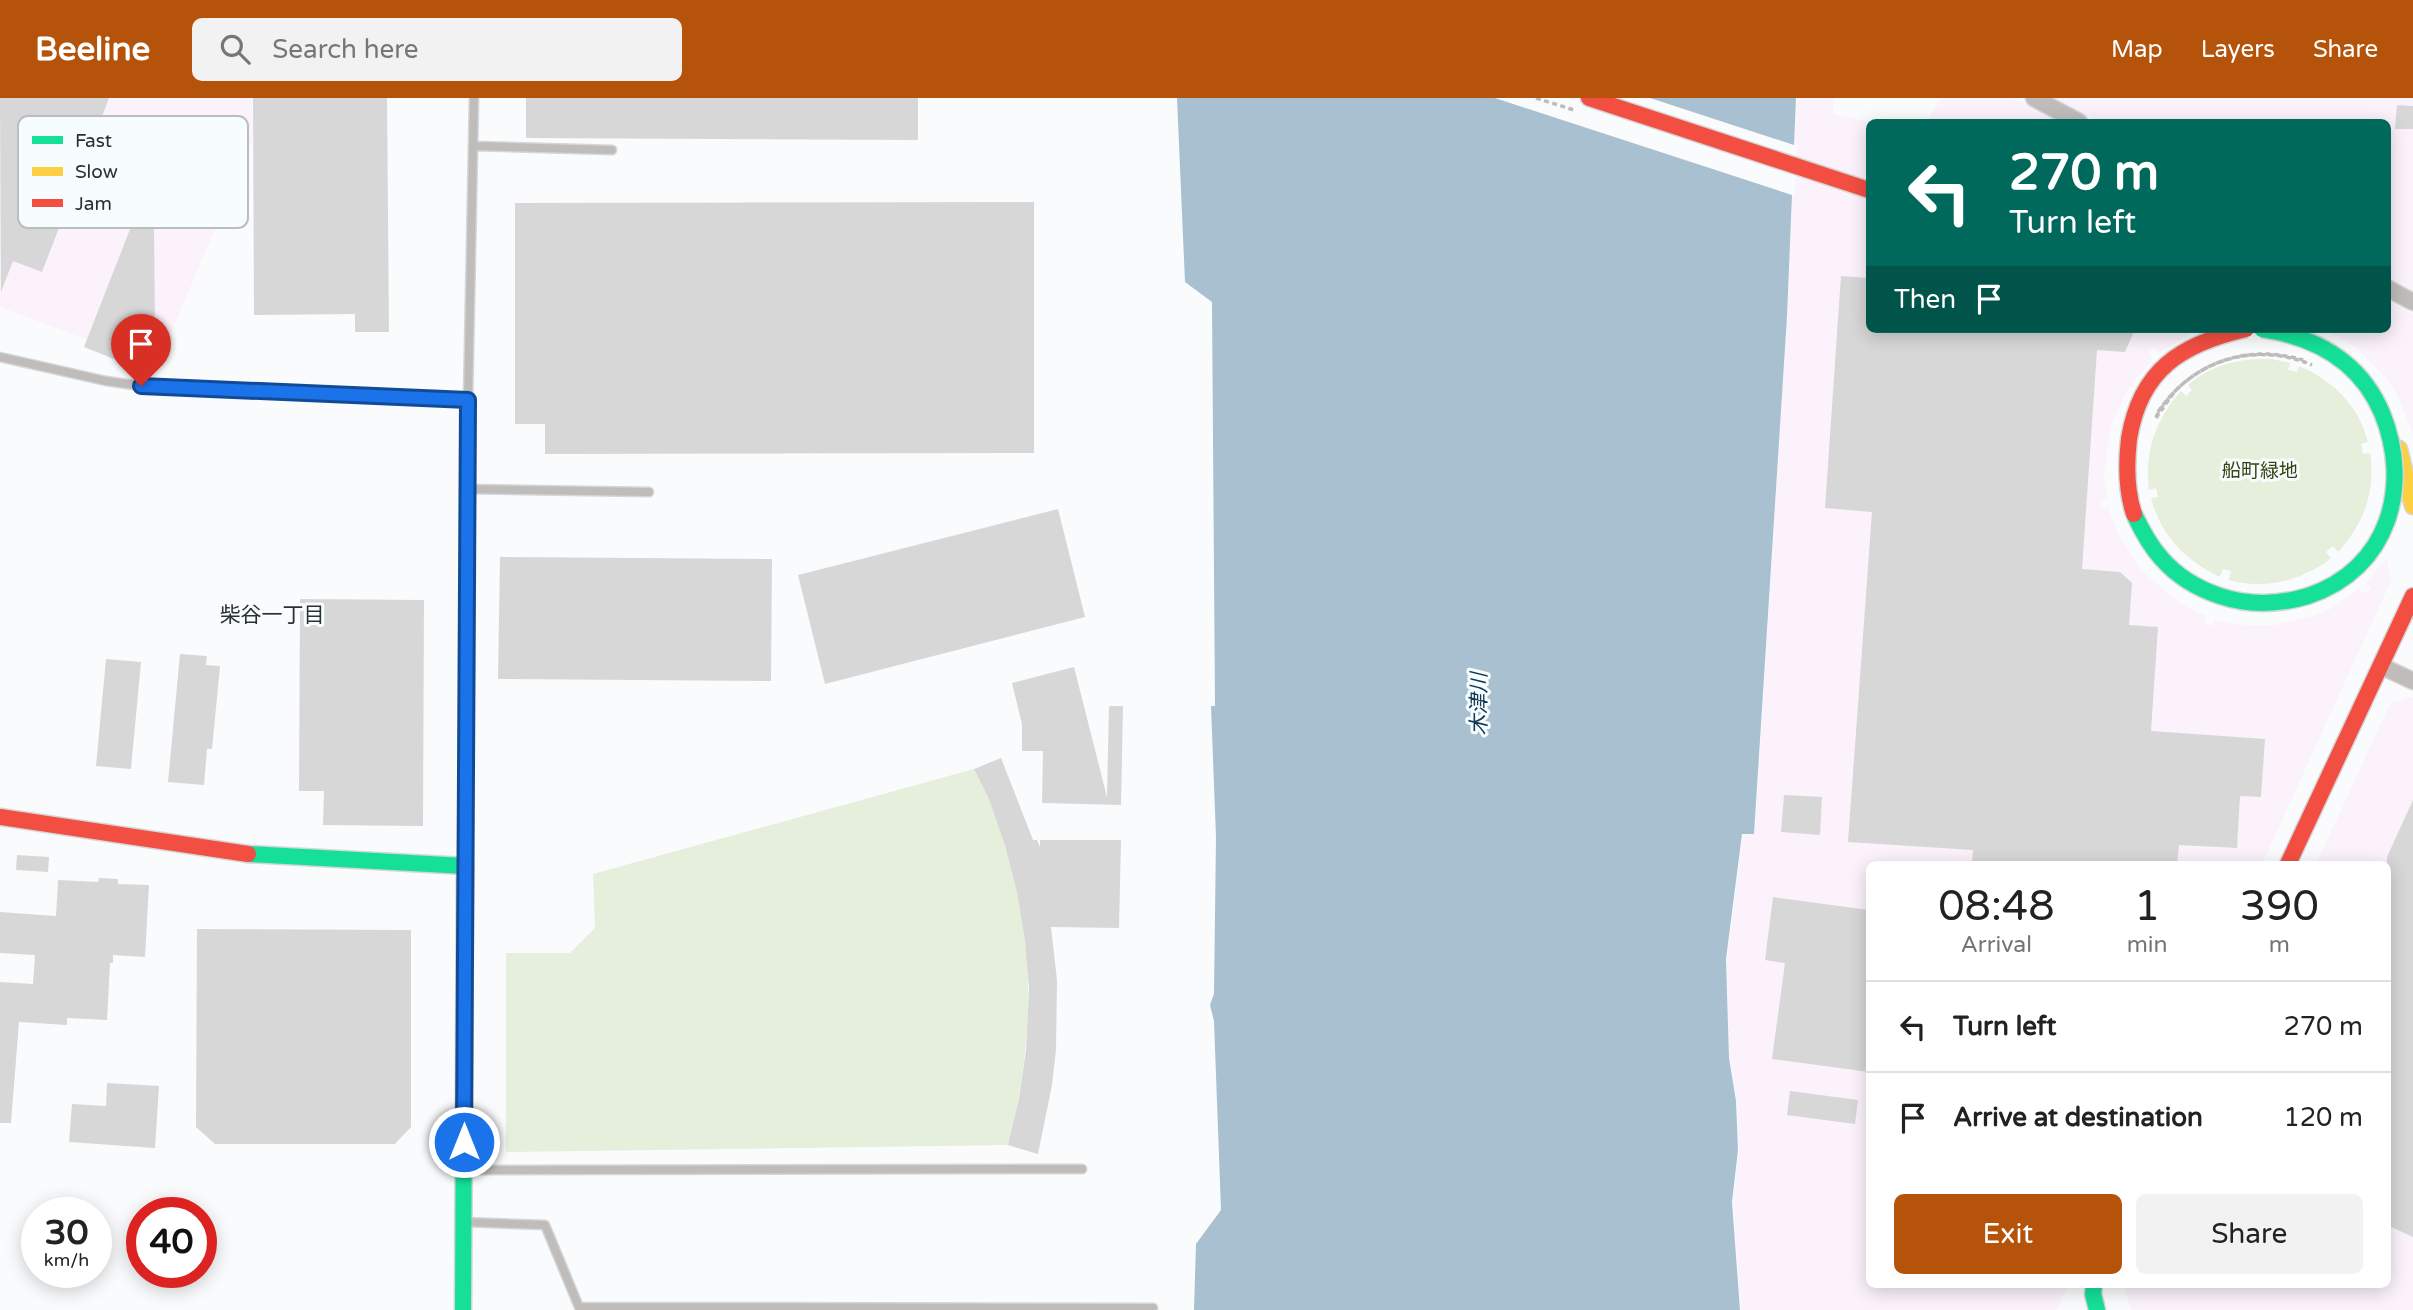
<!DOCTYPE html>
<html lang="en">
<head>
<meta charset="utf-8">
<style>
  :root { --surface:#fff; --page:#f2f2f2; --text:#222; --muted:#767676; --line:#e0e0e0; --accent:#b45309 }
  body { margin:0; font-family:"Varela Round","Noto Sans JP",sans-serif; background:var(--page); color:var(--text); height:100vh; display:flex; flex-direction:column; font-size:26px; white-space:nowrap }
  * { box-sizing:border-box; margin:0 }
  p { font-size:23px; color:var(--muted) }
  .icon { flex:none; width:38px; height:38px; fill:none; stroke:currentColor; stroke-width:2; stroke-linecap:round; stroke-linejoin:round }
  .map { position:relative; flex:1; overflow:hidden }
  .panel { position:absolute; left:1866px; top:763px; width:525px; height:427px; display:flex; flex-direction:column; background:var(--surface); border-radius:10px; box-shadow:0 4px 18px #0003 }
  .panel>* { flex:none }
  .guide { position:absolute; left:1866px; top:21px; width:525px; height:214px; border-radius:10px; box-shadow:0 4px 18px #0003; background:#00695c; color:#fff; overflow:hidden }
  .speed { position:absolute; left:21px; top:1099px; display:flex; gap:14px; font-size:35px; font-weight:700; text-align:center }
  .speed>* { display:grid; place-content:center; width:91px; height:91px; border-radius:50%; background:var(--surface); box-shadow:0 4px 18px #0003; line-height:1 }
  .speed small { font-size:18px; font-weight:400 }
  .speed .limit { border:10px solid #d22; background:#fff; color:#111 }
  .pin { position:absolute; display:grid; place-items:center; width:60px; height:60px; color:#fff; margin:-72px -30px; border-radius:50% 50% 50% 0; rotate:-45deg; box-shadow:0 0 7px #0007 }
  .pin .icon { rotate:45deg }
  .me { position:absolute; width:77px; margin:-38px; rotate:0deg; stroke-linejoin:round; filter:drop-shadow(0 0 5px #0008) }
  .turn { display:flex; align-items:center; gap:24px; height:147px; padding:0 28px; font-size:32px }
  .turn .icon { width:91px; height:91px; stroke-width:2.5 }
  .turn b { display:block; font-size:49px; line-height:60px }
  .then { display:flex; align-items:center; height:66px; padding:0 28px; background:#0003; gap:14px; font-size:26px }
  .eta { display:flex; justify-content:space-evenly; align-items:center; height:119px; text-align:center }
  .eta b { font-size:42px; font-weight:600; line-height:49px }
  .primary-button { display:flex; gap:14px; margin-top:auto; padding:14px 28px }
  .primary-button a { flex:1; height:80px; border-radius:10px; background:var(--accent); color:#fff; font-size:28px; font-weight:600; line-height:80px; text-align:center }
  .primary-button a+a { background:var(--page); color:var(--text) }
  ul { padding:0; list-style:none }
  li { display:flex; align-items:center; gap:21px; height:91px; padding:0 28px; border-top:2px solid var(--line) }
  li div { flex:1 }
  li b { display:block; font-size:26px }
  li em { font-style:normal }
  header { display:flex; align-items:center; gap:42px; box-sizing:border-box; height:98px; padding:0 35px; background:var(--accent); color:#fff }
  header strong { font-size:33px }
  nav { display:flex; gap:38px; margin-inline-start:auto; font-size:24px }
  .search { width:490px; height:63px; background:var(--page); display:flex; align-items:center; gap:18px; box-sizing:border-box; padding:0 24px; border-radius:10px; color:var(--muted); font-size:26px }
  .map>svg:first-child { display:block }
  .industrial { fill:#fbf2fc }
  .green { fill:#e6eedc }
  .water { fill:#a8c0d0 }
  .pier { fill:#f9fbfd }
  .building { fill:#d7d7d7 }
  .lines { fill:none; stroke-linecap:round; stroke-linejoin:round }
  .lane-casing { stroke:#d5d6d7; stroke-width:11 }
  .street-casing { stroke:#d5d6d7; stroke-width:19 }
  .fast-casing { stroke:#d5d6d7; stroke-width:19 }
  .slow-casing { stroke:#d5d6d7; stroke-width:19 }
  .jam-casing { stroke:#d5d6d7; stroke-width:19 }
  .path { stroke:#bebcbb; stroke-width:3.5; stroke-dasharray:5 3.5; stroke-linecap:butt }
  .lane { stroke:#c0bcb9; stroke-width:8 }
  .street { stroke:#c0bcb9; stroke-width:16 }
  .fast { stroke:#16e098; stroke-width:16 }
  .slow { stroke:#ffcf43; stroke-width:16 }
  .jam { stroke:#f24e42; stroke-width:16 }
  .fast-bridge-casing { stroke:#d5d6d7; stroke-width:19; stroke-linecap:butt }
  .jam-bridge-casing { stroke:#d5d6d7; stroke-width:19; stroke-linecap:butt }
  .fast-bridge { stroke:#16e098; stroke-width:16 }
  .jam-bridge { stroke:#f24e42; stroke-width:16 }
  .route-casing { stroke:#114b97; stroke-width:18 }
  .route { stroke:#1a73e8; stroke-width:12 }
  .labels { text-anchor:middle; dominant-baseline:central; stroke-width:6; stroke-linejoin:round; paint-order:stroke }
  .park-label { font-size:19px; fill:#34430d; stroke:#f7fcff }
  .neighbourhood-label { font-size:21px; fill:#2d2f30; stroke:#f7fcff }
  .water-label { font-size:21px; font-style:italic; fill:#0e3a52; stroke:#f7fcff }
  .key { fill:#f7fcff; stroke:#babec1; stroke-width:2 }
  .key-label { font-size:19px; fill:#2d2f30 }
</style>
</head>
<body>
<header>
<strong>Beeline</strong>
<div class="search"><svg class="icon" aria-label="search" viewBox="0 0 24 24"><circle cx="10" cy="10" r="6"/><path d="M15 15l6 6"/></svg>Search here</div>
<nav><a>Map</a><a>Layers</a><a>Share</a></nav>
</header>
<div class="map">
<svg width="2413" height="1212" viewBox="0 0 2413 1212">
  <rect width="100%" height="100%" fill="#f9fbfd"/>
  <path class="industrial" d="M0,0H252L253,41L157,268L0,209Z
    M1797,0H1833V16L1871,24H1869V231H2199L2159,255L2154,249L2148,253L2153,261L2128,291L2111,327L2104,376L2107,401L2100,403L2101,410L2108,409L2119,437L2140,471L2181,506L2206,518L2204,525L2212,528L2215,522L2244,527H2276L2309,519L2329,512L2359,491L2364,496L2371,491L2366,485L2387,460L2391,483L2262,766H1869V1186L2068,1187L2056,1212H1741L1733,1104L1739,1052L1737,1003L1729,960L1727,861L1743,737L1755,736L1787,218Z
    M1941,0H2014L2060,24H1927Z
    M2053,0H2413V193L2387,179V24H2099Z
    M2387,202L2413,216V336L2398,298L2386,280L2357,250L2324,231H2387Z
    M2410,599L2413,600V1212H2131L2123,1186H2387V766H2316L2390,606Z"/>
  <path class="green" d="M2272,261L2290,265L2288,272L2297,274L2299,268C2332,282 2359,307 2368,344L2361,346L2363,356L2370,355C2376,392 2364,426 2338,454L2333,448L2326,454L2331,460L2328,463C2298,483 2264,492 2229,482L2231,473L2223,471L2220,479C2186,463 2161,438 2151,400L2158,399L2156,390L2149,392C2144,354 2156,321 2181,293L2186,298L2192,292L2188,287C2212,266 2241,260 2272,261Z
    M974,671C1037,785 1040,925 1008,1047L506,1054V855H570L595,830L593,776Z"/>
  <path class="water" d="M1177,0H1796L1787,218L1754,736H1742L1726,861L1729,960L1736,1003L1738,1052L1732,1104L1740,1212H1194L1196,1146L1221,1112L1214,923L1210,907L1214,896L1216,739L1211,608H1215L1212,204L1185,184Z"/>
  <path class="pier" d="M1495,0H1650L1797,48L1795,98Z"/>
  <path class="building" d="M0,0H109L42,174L13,163L1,194Z
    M253,0H387L389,234H355V216L254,217Z
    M526,0H918V42L526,40Z
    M2397,7L2413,8V31H2395Z
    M1034,104V355L545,356V326H515V105Z
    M134,121L154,129L155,231L139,271L84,249Z
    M1841,178L1869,180V231H2135L2125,254L2097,252L2082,471L2120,474L2132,485L2129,527L2158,529L2151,633L2265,641L2261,699L2240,698L2237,750L2179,747L2177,766H1972L1973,752L1848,744L1872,414L1825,410Z
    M1058,411L1085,519L825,586L798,477Z
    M500,459L772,461L771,583L498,581Z
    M300,501L424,502L423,728L323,727L324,693H299Z
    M180,556L207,558L206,567L220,568L212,651H207L204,687L168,684Z
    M106,561L141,564L131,671L96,668Z
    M1074,569L1107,699L1109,608H1123L1121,707L1042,705L1043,653H1022V626L1012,585Z
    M1001,660L1033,742H1037L1040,749V742H1121L1119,830L1051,829L1057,882L1056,952L1052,987L1038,1056L1008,1047L1019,1000L1026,952L1029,891L1025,842L1017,794L1005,747L989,701L974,671Z
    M1784,697L1822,699L1820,737L1781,734Z
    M2413,702V1139L2387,1127V759Z
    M17,757L49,759L48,774L16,772Z
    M99,780L118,781V786L149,787L145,859L113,857V865H110L107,922L67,920V927L19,924L11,1025H0V884L33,886L35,857L0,855V814L56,818L58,782L98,784Z
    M1773,799L1869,812V974L1772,961L1785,865L1765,862Z
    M197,831L411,832V1029L395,1046H215L196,1029Z
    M107,985L159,988L155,1050L69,1044L72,1006L106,1008Z
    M1790,993L1858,1002L1855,1026L1787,1017Z"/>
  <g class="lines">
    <g class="lane-casing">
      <path id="lane" d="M475,48L612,52
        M0,259L106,283L141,288L468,302
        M468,391L649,394
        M465,767L468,302L474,0
        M464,1072L1082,1071
        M464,1124L545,1127L579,1209L1153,1210"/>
    </g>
    <g class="street-casing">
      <path id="street" d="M2034,0L2079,24
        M2387,190L2413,204
        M2381,568L2413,583"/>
    </g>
    <g class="fast-casing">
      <path id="fast" d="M248,756L465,768L463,1212
        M2094,1186L2093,1196L2097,1212"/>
    </g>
    <g class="slow-casing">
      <path id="slow" d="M2399,351L2413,408"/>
    </g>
    <g class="jam-casing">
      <path id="jam" d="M1589,0L1869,92
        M0,719L248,756
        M2288,766L2413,498"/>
    </g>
    <path class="path" d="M1536,0L1574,12
      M2158,314C2191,265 2246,245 2303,262
      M2156,319C2187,263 2254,242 2312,267
      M2156,320L2175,293"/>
    <use href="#lane" class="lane"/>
    <use href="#street" class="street"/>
    <use href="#fast" class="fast"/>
    <use href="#slow" class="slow"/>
    <use href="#jam" class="jam"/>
    <g class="fast-bridge-casing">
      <path id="fast-bridge" d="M2134,416C2142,433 2150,448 2162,461C2177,478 2199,491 2220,498C2250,508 2278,507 2308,498C2389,471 2412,388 2382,315C2360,263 2315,239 2262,231"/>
    </g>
    <g class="jam-bridge-casing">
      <path id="jam-bridge" d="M2134,416C2126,392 2126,367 2129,341C2140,272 2181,246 2246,231"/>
    </g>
    <use href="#fast-bridge" class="fast-bridge"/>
    <use href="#jam-bridge" class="jam-bridge"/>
  </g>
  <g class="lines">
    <g class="route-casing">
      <path id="route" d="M141,288L468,302L464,1044"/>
    </g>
    <use href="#route" class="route"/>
  </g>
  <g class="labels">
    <g class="park-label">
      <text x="2260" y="373">船町緑地</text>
    </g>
    <g class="neighbourhood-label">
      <text x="272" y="517">柴谷一丁目</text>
    </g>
    <g class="water-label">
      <text transform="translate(1479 606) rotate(-90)">木津川</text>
    </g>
  </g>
  <rect x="18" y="18" width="230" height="112" rx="10" class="key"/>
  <rect x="32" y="38" width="31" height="8" fill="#16e098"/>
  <rect x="32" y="69" width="31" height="9" fill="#ffcf43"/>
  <rect x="32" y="101" width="31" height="8" fill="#f24e42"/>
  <g class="key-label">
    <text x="75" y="49">Fast</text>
    <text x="75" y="80">Slow</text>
    <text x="75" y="112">Jam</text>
  </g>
</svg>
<div class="speed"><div>30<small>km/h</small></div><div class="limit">40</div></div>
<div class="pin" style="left:141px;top:288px;background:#d93025"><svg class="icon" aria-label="arrive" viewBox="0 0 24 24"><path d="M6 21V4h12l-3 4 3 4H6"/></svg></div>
<svg class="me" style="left:464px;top:1044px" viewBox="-20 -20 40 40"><circle r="17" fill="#1a73e8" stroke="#fff" stroke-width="3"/><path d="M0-11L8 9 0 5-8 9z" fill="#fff"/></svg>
<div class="guide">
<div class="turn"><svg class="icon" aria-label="left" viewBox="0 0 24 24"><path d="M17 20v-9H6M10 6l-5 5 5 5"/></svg><div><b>270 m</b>Turn left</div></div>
<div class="then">Then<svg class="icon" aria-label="arrive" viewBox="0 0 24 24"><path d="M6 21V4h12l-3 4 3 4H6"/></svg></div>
</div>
<section class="panel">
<div class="eta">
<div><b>08:48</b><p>Arrival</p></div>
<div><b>1</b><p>min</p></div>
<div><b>390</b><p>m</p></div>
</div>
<ul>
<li><svg class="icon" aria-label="left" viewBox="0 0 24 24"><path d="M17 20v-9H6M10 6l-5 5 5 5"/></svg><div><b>Turn left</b></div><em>270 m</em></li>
<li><svg class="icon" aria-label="arrive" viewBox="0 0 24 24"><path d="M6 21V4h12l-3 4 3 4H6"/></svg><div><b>Arrive at destination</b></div><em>120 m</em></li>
</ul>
<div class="primary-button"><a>Exit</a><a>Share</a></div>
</section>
</div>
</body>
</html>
